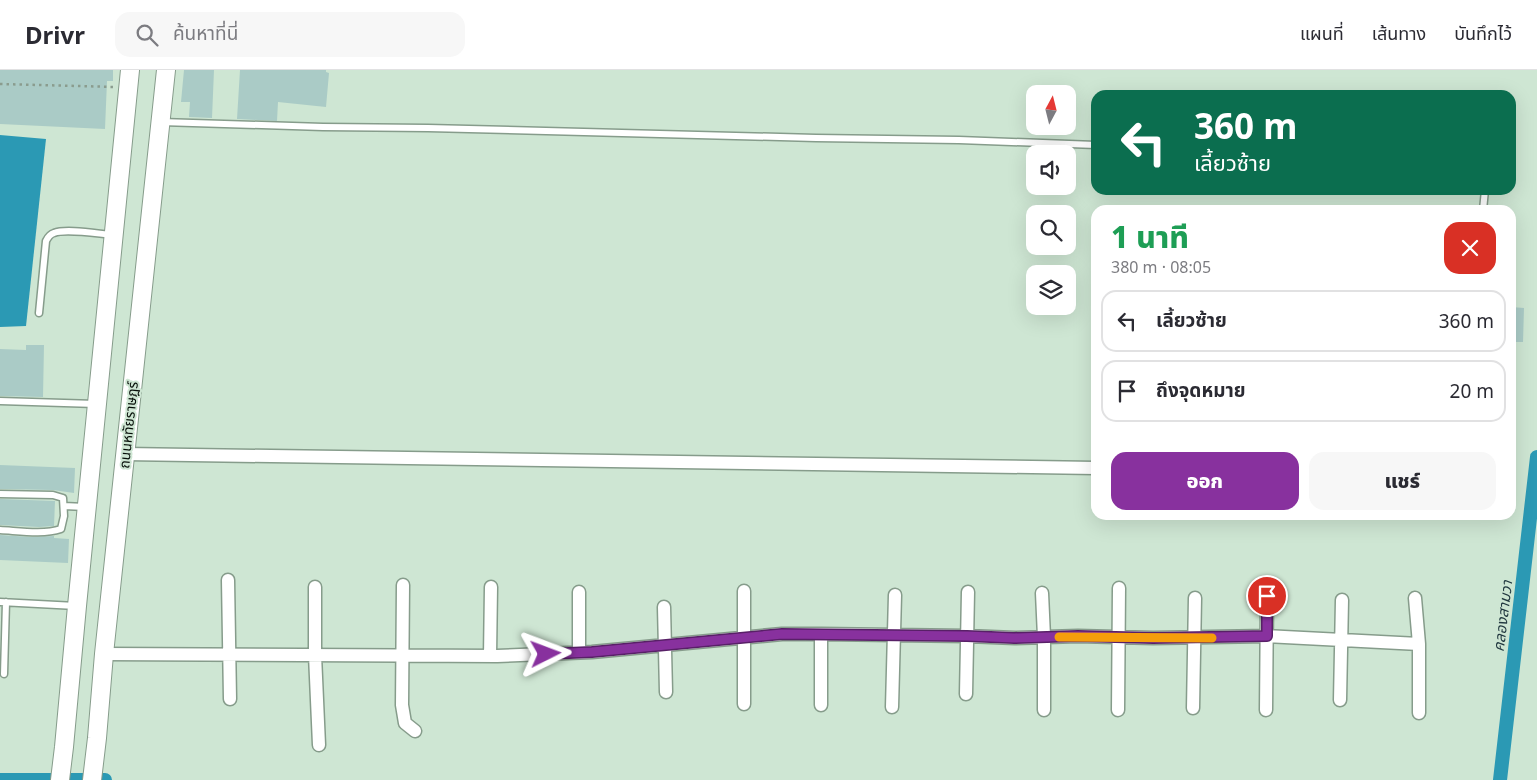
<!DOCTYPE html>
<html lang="th">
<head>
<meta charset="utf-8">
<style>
  :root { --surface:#fff; --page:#f7f7f7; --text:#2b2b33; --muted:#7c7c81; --line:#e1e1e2; --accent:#88319e }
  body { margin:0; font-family:"Noto Sans","Noto Sans Thai",sans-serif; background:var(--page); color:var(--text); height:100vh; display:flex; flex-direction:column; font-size:19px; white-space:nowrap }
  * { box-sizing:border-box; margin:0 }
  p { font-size:16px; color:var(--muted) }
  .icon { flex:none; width:28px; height:28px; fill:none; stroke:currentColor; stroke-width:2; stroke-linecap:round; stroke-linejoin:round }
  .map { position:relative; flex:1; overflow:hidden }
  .drawer { position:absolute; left:1091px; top:135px; width:425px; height:315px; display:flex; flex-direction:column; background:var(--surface); border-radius:15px; box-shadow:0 5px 20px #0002 }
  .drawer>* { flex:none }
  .top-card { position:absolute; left:1091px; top:20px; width:425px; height:105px; border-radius:15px; box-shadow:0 5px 20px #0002; background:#0b6e4f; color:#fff; overflow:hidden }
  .needle { width:32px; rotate:7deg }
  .tools { position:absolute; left:1026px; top:15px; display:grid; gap:10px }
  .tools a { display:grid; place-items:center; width:50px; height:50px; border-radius:10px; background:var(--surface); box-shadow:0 5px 20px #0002; font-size:25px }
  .pin { position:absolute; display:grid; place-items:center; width:42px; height:42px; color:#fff; margin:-21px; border:2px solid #fff; border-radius:50%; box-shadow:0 1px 5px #0007 }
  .me { position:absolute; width:55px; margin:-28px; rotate:87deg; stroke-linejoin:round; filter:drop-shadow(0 0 4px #0008) }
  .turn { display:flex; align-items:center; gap:18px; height:105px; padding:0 20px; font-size:22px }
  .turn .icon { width:65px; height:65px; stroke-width:2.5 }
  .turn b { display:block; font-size:35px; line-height:42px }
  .round { display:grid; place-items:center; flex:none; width:52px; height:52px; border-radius:15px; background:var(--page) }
  .overview { display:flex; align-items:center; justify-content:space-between; height:85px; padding:0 20px }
  h1 { font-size:30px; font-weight:800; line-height:38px; color:#1e9e55 }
  .primary-button { display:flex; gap:10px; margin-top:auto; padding:10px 20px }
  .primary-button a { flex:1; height:58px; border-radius:15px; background:var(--accent); color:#fff; font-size:20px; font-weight:800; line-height:58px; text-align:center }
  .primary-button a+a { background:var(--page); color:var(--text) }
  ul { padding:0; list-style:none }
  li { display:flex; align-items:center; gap:15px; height:62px; margin:0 10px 8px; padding:0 10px; border:2px solid var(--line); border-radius:15px }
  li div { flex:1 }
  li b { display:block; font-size:19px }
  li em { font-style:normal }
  header { display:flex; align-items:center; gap:30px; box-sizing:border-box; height:70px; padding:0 25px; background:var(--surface); border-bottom:1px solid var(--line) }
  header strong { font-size:24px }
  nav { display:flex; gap:28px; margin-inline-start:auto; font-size:18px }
  .search { width:350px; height:45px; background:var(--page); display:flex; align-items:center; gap:12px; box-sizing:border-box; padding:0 18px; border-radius:15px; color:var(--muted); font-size:19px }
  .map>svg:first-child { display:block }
  .water { fill:#2b99b4 }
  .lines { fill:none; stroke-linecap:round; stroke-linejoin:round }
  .canal { stroke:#2b99b4; stroke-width:14 }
  .building { fill:#aacbc6 }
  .service-casing { stroke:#869c8b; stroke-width:9 }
  .minor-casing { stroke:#869c8b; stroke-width:15 }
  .secondary-casing { stroke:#869c8b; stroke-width:20 }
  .path { stroke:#8a9c8e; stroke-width:2.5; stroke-dasharray:2.5 4; stroke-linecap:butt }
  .service { stroke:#fff; stroke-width:6 }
  .minor { stroke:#fff; stroke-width:12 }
  .secondary { stroke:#fff; stroke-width:18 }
  .route-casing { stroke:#582067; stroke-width:12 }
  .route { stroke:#88319e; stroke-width:9 }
  .slow { stroke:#f59e0b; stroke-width:9 }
  .labels { text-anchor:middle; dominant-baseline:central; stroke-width:4; stroke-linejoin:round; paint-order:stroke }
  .street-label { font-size:14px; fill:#060e08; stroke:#cee6d3 }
  .water-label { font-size:15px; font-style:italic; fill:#223940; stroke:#cee6d3 }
</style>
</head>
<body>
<header>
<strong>Drivr</strong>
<div class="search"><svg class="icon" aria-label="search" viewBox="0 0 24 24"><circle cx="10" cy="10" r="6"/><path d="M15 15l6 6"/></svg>ค้นหาที่นี่</div>
<nav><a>แผนที่</a><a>เส้นทาง</a><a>บันทึกไว้</a></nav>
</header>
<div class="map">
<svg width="1537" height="710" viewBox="0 0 1537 710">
  <rect width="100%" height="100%" fill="#cee6d3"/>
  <path class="water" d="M0,65L46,69L26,256L0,257Z"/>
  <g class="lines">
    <path class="canal" d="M0,710H105
      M1500,710L1537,387"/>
  </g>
  <path class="building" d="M0,0H113V11H107L105,59L0,54Z
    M184,0H214L212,48L189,47L190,32H181Z
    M240,0H326V2L329,3L326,37L278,32L277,51L237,49Z
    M1511,237L1524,238L1523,272H1511Z
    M26,275H44L43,327L0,326V279L26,280Z
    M0,395L75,398L74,423L53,420L0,419Z
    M0,429L55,431L54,456L39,457L0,455Z
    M0,465L31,467L54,466V468L69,469L68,493L0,490Z"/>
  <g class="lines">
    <g class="service-casing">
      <path id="service" d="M161,52L323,57L428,58L816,68L959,70L1096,75
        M1483,140L1485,120
        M39,243L46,171C48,167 50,164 54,163C66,158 99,164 113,165
        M0,331L96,334
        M0,424L53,425L63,428L64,446L61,459C43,465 19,461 0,460
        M64,436L85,437
        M0,532L76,536
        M4,604L6,532"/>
    </g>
    <g class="minor-casing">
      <path id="minor" d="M125,384L1096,398
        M228,510L230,629
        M403,515L402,635L405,653L415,661
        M315,517V585L319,675
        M744,521V634
        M579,522V582
        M1042,523L1044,567V640
        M664,537L666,622
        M821,564V635
        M104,584L497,586L592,582L782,564H821L967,566L1015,568L1078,566L1153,568L1267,566L1419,574L1415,528
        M490,586L491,517
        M966,624L968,522
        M1340,630L1342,530
        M892,637L895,525
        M1193,638L1195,528
        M1118,640L1119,518
        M1266,640L1267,526
        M1419,643V574"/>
    </g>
    <g class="secondary-casing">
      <path id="secondary" d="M60,710L64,677L77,536L130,0
        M92,710L97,668L104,584L166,0"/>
    </g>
    <path class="path" d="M0,14L115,17"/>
    <use href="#service" class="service"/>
    <use href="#minor" class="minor"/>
    <use href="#secondary" class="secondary"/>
  </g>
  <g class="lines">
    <g class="route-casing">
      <path id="route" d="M546,584L592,582L782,564L967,566L1014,568L1078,566L1153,568L1267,566V526"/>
    </g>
    <use href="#route" class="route"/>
    <path class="slow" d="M1059,567L1212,568"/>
  </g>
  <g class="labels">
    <g class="street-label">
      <text transform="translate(128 355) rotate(-84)">ถนนหทัยราษฎร์</text>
    </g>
    <g class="water-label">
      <text transform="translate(1502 546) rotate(-83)">คลองสามวา</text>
    </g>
  </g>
</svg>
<div class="tools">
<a><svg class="needle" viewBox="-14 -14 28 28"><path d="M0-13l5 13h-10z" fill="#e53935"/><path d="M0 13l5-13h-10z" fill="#7c7c81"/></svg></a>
<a><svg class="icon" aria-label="sound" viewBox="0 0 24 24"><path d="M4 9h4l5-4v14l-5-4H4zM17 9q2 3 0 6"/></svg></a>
<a><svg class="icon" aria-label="search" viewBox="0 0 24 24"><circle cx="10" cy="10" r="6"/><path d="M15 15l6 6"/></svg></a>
<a><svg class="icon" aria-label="layers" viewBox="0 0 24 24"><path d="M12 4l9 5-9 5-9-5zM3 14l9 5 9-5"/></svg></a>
</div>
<div class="pin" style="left:1267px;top:526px;background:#d93025"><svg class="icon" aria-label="arrive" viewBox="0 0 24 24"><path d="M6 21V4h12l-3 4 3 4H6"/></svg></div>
<svg class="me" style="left:546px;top:584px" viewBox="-20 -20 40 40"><path d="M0-17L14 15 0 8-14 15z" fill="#88319e" stroke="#fff" stroke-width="4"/></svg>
<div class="top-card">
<div class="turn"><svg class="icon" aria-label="left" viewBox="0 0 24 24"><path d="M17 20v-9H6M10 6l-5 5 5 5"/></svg><div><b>360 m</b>เลี้ยวซ้าย</div></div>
</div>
<section class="drawer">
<div class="overview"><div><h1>1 นาที</h1><p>380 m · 08:05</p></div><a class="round" style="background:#d93025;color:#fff"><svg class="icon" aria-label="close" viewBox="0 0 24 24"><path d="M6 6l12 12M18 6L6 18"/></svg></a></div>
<ul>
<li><svg class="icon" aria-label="left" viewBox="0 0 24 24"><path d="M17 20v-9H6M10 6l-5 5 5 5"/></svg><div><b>เลี้ยวซ้าย</b></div><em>360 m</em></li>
<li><svg class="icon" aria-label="arrive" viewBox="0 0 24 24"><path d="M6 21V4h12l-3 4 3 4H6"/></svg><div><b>ถึงจุดหมาย</b></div><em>20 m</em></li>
</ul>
<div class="primary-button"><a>ออก</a><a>แชร์</a></div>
</section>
</div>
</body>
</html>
